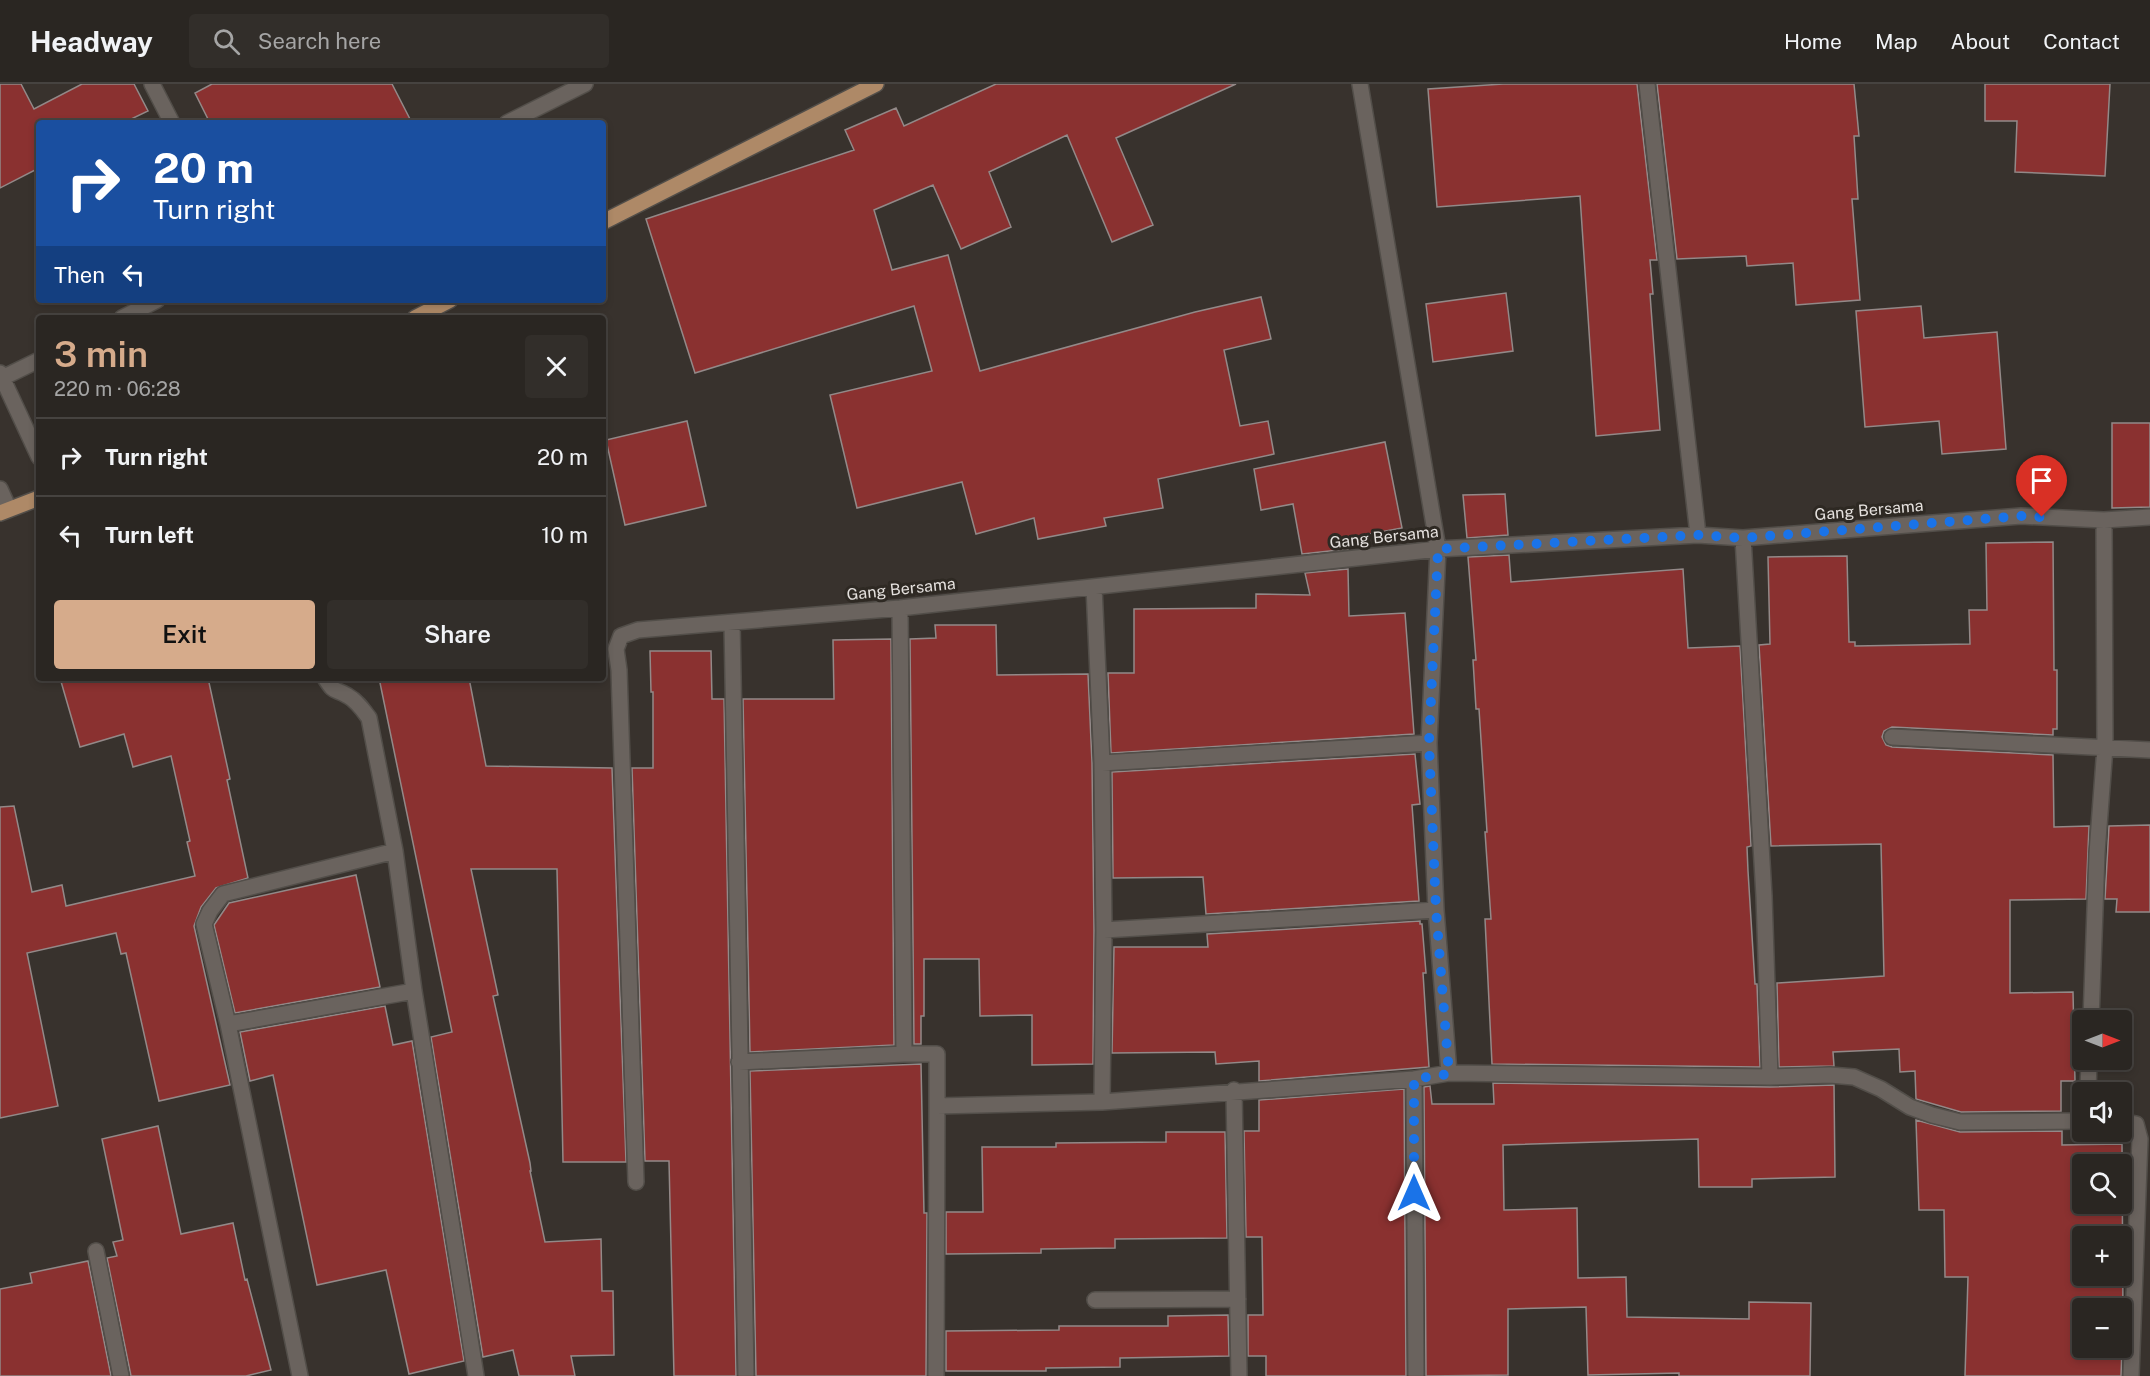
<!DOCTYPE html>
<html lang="en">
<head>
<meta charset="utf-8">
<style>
  :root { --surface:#2a2622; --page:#322e2a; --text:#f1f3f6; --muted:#a5a5a5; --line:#464340; --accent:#d6ab8b }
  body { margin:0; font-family:"Public Sans",sans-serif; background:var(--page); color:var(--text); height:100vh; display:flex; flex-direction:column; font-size:22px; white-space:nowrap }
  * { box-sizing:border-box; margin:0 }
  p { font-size:20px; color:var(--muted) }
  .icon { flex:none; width:33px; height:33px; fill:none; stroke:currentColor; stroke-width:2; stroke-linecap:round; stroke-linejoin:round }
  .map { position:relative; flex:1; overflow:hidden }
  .panel { position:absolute; left:36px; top:231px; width:570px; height:366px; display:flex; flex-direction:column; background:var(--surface); border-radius:6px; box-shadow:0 3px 9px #0003,0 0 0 2px var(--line) }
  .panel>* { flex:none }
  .guide { position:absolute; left:36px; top:36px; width:570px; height:183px; border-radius:6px; box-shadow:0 3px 9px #0003,0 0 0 2px var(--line); background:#1a4fa0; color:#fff; overflow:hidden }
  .needle { width:39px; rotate:90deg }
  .tools { position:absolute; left:2072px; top:926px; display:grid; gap:12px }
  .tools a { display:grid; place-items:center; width:60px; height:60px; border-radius:6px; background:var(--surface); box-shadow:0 3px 9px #0003,0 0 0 2px var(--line); font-size:30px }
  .pin { position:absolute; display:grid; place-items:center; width:51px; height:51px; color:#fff; margin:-62px -26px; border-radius:50% 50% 50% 0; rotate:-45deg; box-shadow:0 0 6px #0007 }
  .pin .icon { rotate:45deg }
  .me { position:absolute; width:66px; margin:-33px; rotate:0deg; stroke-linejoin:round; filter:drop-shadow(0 0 4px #0008) }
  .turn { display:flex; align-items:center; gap:21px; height:126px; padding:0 18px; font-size:27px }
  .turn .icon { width:78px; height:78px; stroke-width:2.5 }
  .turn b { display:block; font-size:42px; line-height:51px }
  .then { display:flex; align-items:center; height:57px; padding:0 18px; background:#0003; gap:12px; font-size:22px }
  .round { display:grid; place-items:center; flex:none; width:63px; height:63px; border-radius:6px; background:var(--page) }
  .head { display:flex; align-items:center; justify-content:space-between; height:102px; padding:0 18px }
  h1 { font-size:36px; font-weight:600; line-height:45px; color:var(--accent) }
  .button { display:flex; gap:12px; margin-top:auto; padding:12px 18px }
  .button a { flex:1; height:69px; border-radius:6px; background:var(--accent); color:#111; font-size:24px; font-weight:600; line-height:69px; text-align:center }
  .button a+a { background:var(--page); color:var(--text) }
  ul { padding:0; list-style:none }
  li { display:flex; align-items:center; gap:18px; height:78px; padding:0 18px; border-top:2px solid var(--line) }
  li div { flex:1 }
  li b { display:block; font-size:22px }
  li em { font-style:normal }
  header { display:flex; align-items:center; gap:36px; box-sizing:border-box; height:84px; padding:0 30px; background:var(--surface); border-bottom:2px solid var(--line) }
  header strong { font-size:28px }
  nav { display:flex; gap:33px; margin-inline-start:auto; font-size:21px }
  .search { width:420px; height:54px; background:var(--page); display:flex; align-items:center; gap:15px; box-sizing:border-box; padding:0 21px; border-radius:6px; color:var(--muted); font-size:22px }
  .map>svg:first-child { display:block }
  .building { fill:#8a3130; stroke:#938988; stroke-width:1.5; fill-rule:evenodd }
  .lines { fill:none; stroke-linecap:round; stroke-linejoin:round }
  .minor-casing { stroke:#524e49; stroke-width:18 }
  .primary-casing { stroke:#524e49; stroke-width:18 }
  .minor { stroke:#6a635e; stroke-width:15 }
  .primary { stroke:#ae8967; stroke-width:15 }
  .route { stroke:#1a73e8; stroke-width:10; stroke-dasharray:0 18 }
  .labels { text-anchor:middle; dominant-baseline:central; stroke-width:6; stroke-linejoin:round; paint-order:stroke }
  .street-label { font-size:16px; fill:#e5e1de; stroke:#2e2923 }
</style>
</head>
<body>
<header>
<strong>Headway</strong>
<div class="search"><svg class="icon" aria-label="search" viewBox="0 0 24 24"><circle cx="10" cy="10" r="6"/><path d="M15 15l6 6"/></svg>Search here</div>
<nav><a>Home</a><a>Map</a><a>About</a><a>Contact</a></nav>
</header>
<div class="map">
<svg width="2150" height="1292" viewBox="0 0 2150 1292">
  <rect width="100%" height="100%" fill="#38322d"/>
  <path class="building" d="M0,0H21L34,25L82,0H134L148,27L123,39H39V84L0,104Z
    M212,0H392L412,39H210L195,9Z
    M996,0H1236L1116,54L1153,141L1112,158L1067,51L989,88L1011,143L961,165L933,101L874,126L892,186L948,171L980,287L1195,228L1261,213L1271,255L1224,266L1240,342L1268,337L1274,370L1158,395L1163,424L1104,434L1106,442L1038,455L1034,434L976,450L962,398L857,424L830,311L932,287L914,222L695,289L646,135L854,66L845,46L896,24L904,42Z
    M1503,0H1637L1657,176H1650L1653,210H1650L1660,346L1596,352L1580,112L1437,123L1428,5Z
    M1657,0H1854L1859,52H1854L1858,115H1852L1860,216L1796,221L1793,179L1747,182L1746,172L1677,175Z
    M1985,0H2110L2105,92L2015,88L2017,37H1985Z
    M1506,209L1513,267L1433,278L1426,220Z
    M1921,222L1924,254L1997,248L2006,365L1942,370L1939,337L1865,343L1856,227Z
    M687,337L706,422L625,441L606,356Z
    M2112,339H2150V423L2112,424Z
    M1385,358L1402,444L1347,454L1348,465L1302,470L1293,420L1261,426L1254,385Z
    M1505,410L1508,451L1467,454L1463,411Z
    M2053,458L2054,586H2057V645H2053V651L1892,643L1884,647L1882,653L1886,661L1892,663L2053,671L2054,743L2089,742L2086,815L2010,816V909L2073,908L2075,997H2061V1027L1961,1028L1916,1015L1915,987L1900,988L1899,965L1833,968L1834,982L1779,983L1777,899L1884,892L1881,760L1771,762L1759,561L1770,560L1768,473L1847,472L1849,558H1855V562L1970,560L1969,526H1987L1986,459Z
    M1509,471L1511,498L1683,485L1688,564L1740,562L1751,762L1747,763L1748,787L1755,900H1757L1760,983L1492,980L1485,835H1491L1485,748H1487L1479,625H1476L1473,576H1476L1468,473Z
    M1348,485L1349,532L1405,529L1414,650L1111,669L1108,589H1134V525L1256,524V510L1310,511L1305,489Z
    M935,541H996L997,591L1088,590L1092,679L1094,846L1093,980L1032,981V931L980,932L979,875H924V932H921V960H914L910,555L936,554Z
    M891,555L894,961L750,968L743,615H834L833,556Z
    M650,567H711L712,615H724L736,1292H674L669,1077H645L632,684H653V608H651Z
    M60,594H208L230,695L227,696L248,794L216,804L201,823L194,842L230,1001L159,1017L126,869L121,870L116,849L27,869L58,1022L0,1034V723L14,722L32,808L62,801L66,822L195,792L187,758L190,757L171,672L133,683L124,650L80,663Z
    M379,594H469L486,682L612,684L626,1078H563L557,785H471L498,911L493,912L530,1079L531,1087H530L545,1158L601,1155L602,1207H613L614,1271L571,1272L575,1292H519L513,1266L483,1273L431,953L452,948Z
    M1415,670L1420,720L1412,721L1419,817L1206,830L1203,793L1113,794L1112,688Z
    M2150,741V828H2116L2117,815H2105L2109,742Z
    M356,791L380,903L235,929L214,841L229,819Z
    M1420,837V840H1422L1426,889H1423L1429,983L1259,997V977L1216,980L1215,968L1112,969L1114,863H1208L1207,850Z
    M385,922L393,961L412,957L464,1277L409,1290L386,1186L317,1201L273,991L250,997L240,948Z
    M921,980L924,1129H927L926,1292H756L750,987Z
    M1493,999L1770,1003L1834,1001L1835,1093L1752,1095V1103H1699L1698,1055L1503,1061L1504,1126L1577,1124L1578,1194L1626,1193L1627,1233L1749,1235V1218L1811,1219L1810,1292H1679V1289L1588,1291L1586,1223L1508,1225V1291L1426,1292L1424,1003L1430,1002L1432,1020H1494Z
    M1404,1005L1406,1292H1266V1272H1248V1231H1263L1262,1153H1246L1244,1047H1259V1016Z
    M1916,1036L1960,1048L2062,1047V1061L2122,1060L2123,1237L2121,1292H1965L1968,1193H1945L1944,1126H1919ZM2082,1080H2121V1119H2082ZM2082,1152H2121V1191H2082ZM2082,1224H2121V1263H2082Z
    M158,1042L181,1150L233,1139L245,1196L247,1195L271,1286L246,1292H131L107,1174L117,1172L113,1158L123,1156L102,1055Z
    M1166,1048H1225L1227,1154L1115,1155V1164L1041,1165V1169L946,1170V1128H983L982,1063H1056V1059L1166,1058Z
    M88,1177L111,1292H0V1205L32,1199L30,1189Z
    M1228,1231L1229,1272L1120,1274V1283L1046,1284V1287H946V1247L1059,1246V1242H1168V1232Z"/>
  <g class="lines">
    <g class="minor-casing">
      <path id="minor" d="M152,0L172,39
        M1360,0L1438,465L1429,659L1436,826L1449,989
        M1647,0L1698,451
        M507,39L585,0
        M122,234L157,216
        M0,289L39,373
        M0,295L39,276
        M0,405L9,425
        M1743,454L1764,812L1770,993
        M1094,503L1102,679L1104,846L1102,1018
        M900,524L904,970H937V1022L1102,1018L1414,995L1449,989L1770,993L1830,991L1854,993L1881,1005L1910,1023L1932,1031L1960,1038L2082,1037
        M732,539L746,1292
        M325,594C336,611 333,603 348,612C357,617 363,626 369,634L395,767L414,907L476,1292
        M1892,653L2150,666
        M1102,679L1429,659
        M1104,846L1436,826
        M2091,936L2097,769L2105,663L2104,436
        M228,940L414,907
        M739,978L904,970
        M1414,995L1416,1292
        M1234,1006L1239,1292
        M2088,1008L2089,975
        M2121,1037L2136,1040L2140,1055L2131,1292
        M636,1098L619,586L616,565L621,552L638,546L900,524L1438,465L1698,451L1743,454L2021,432L2104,436L2150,433
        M96,1167L121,1292
        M1095,1216L1238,1215
        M300,1292L228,940L204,840L210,827L223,810L395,767
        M936,1292L937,1022"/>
    </g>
    <g class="primary-casing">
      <path id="primary" d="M603,138L876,0
        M415,234L450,216
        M0,429L39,414"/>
    </g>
    <use href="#minor" class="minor"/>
    <use href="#primary" class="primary"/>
  </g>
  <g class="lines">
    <path class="route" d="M1414,1109V995L1449,990L1436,826L1429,659L1438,465L1698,451L1743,454L2021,432L2042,433"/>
  </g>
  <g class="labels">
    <g class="street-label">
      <text transform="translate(1869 426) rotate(-5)">Gang Bersama</text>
      <text transform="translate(1384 453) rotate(-6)">Gang Bersama</text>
      <text transform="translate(901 505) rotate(-6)">Gang Bersama</text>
    </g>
  </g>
</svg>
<div class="tools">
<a><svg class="needle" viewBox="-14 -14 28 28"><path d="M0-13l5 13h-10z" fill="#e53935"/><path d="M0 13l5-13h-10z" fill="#a5a5a5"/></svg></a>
<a><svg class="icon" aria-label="sound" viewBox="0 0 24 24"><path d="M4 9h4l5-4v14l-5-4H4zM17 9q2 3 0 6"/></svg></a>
<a><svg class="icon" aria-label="search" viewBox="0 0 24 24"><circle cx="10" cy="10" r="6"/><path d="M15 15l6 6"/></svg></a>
<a>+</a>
<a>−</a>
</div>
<div class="pin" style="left:2042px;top:433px;background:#d93025"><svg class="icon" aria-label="arrive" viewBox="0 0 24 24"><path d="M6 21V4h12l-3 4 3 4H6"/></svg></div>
<svg class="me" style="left:1414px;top:1109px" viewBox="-20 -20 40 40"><path d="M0-17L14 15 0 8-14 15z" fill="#1a73e8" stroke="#fff" stroke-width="4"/></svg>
<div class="guide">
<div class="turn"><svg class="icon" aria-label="right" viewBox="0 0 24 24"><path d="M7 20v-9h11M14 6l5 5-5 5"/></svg><div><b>20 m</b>Turn right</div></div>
<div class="then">Then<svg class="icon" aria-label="left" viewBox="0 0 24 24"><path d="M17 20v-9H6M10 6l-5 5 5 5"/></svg></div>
</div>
<section class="panel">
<div class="head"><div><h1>3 min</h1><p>220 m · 06:28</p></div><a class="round"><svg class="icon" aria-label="close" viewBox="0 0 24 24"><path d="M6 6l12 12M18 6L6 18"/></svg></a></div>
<ul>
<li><svg class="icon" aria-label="right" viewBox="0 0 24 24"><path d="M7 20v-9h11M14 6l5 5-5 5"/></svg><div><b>Turn right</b></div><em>20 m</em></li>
<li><svg class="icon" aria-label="left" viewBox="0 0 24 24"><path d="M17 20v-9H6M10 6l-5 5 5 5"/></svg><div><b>Turn left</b></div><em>10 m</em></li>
</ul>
<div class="button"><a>Exit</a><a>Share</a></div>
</section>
</div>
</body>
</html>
